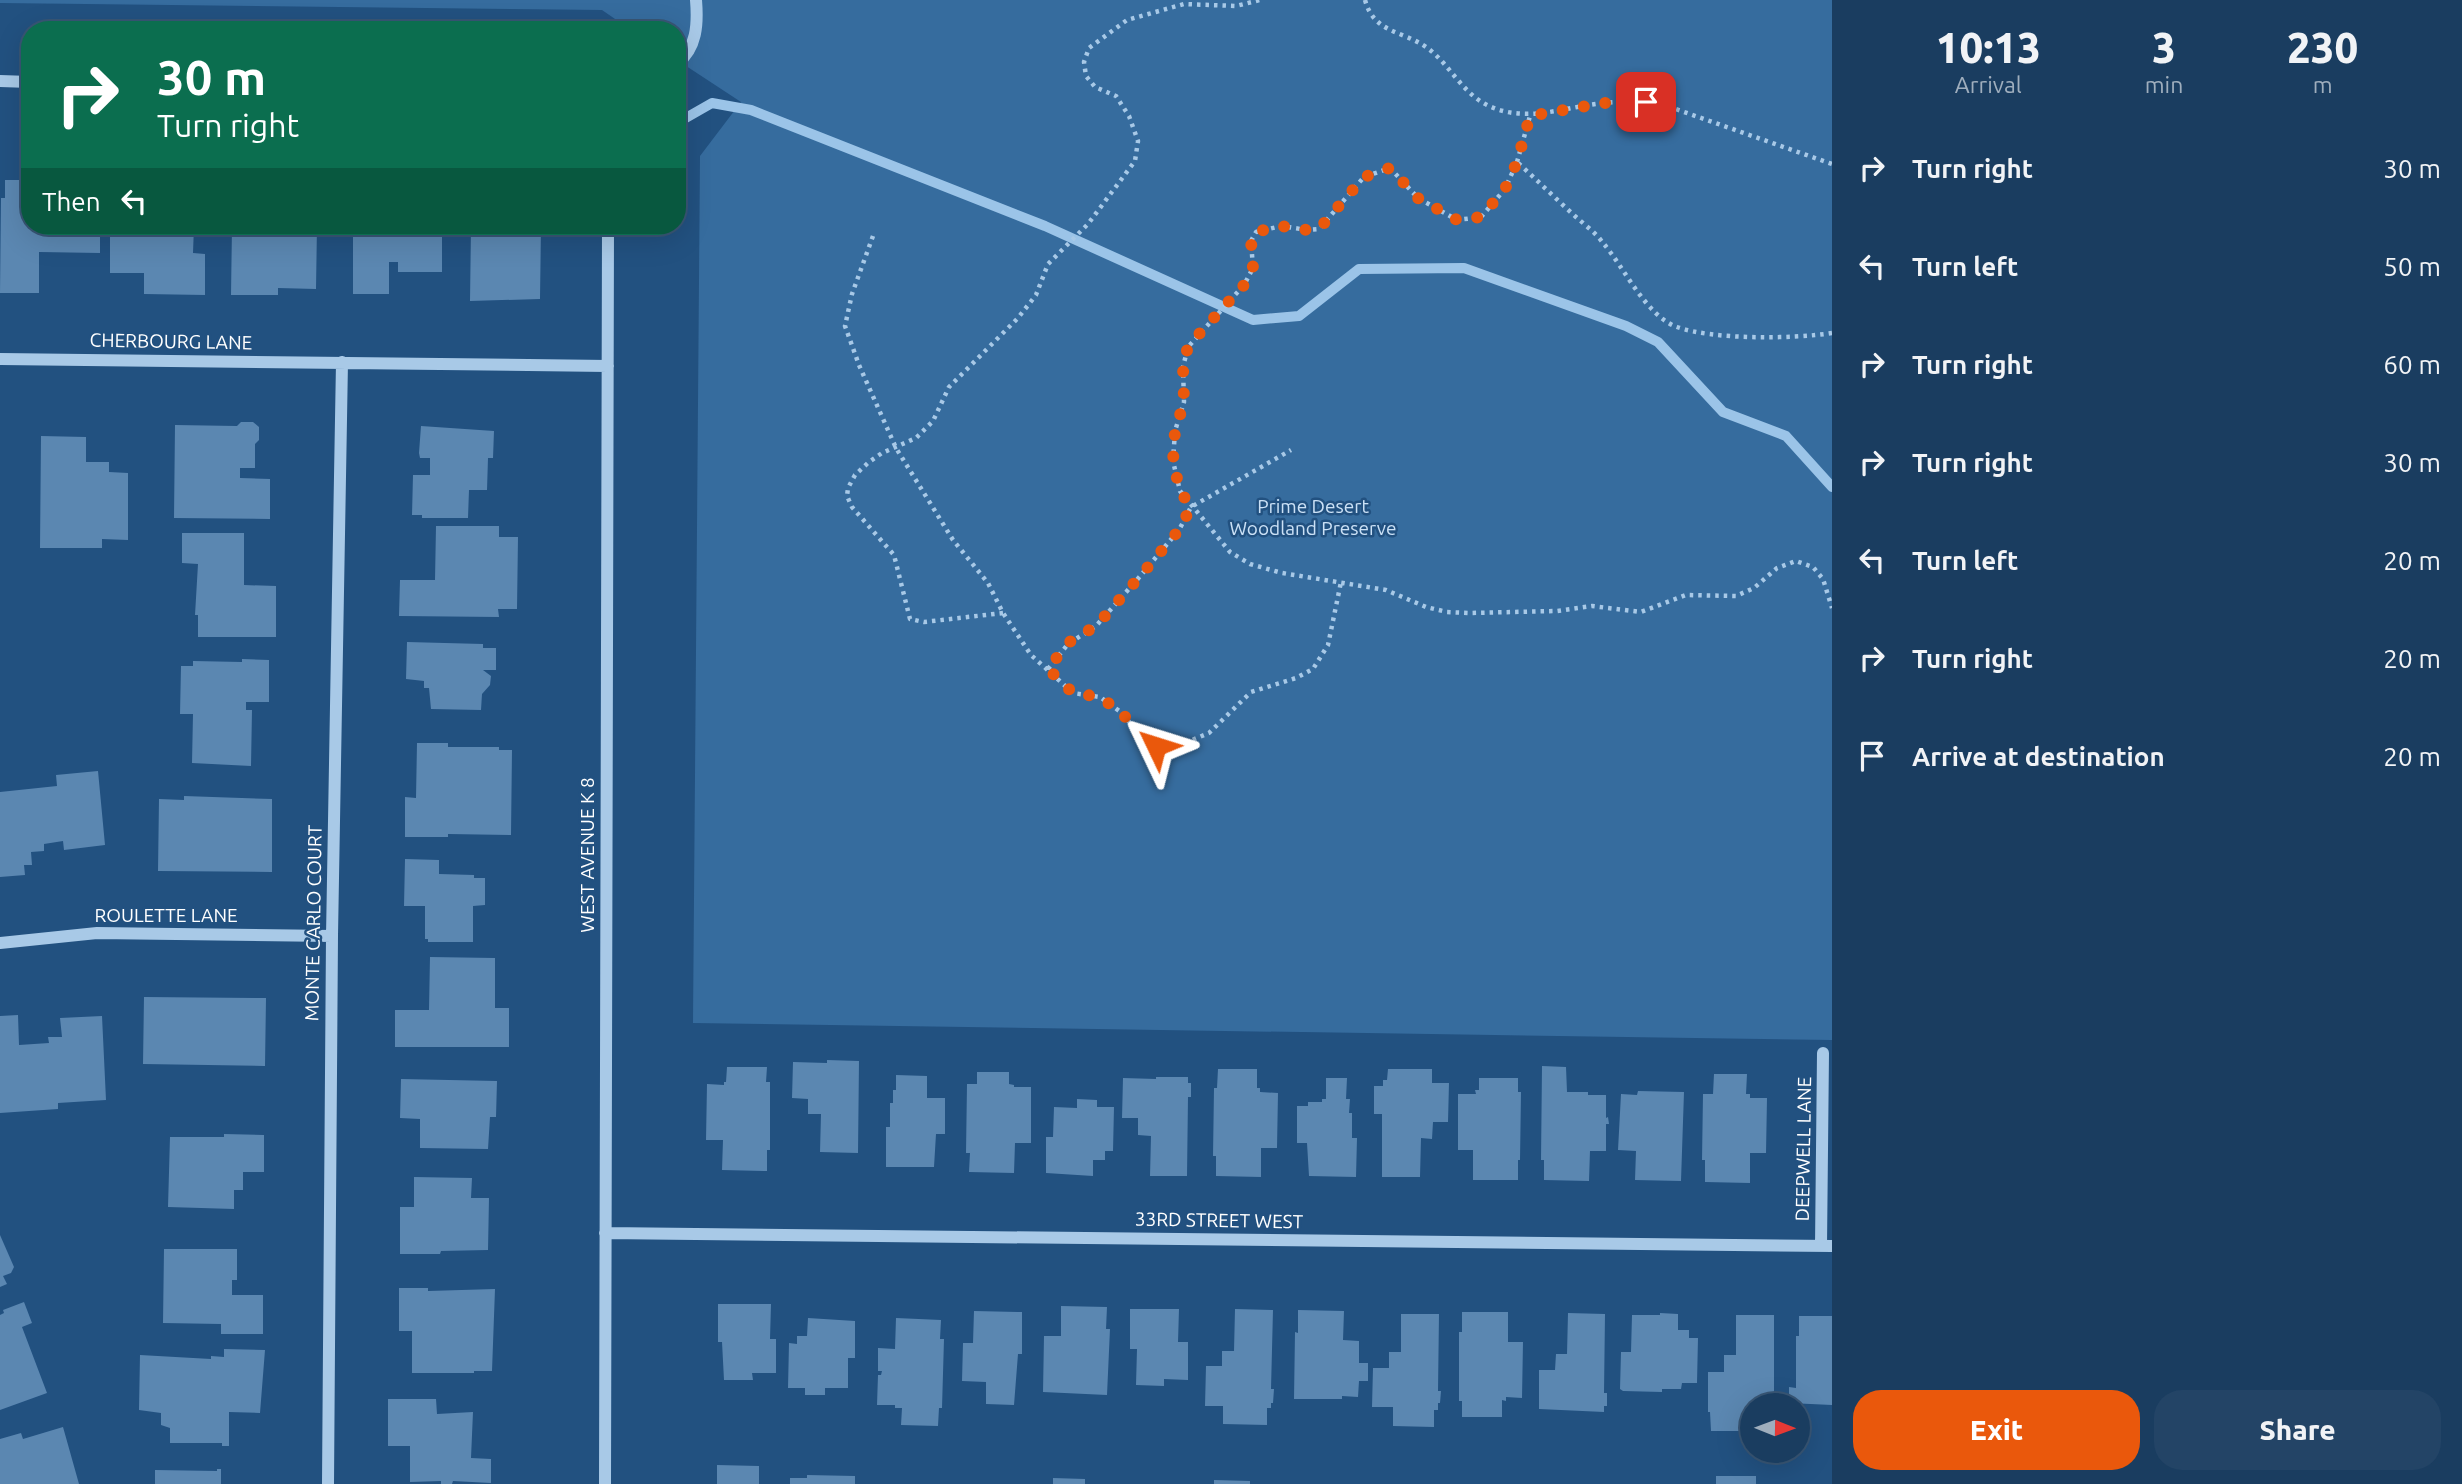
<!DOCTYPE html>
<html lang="en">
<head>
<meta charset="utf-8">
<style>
  :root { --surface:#1a3d60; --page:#234466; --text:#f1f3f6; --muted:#9faebd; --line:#385675; --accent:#ea580c }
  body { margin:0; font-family:Ubuntu,sans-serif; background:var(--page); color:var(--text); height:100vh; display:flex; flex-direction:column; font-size:26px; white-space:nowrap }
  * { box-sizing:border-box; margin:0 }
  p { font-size:23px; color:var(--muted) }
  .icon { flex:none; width:38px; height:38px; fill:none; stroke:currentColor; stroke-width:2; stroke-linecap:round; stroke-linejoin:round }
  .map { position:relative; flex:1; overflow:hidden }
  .panel { display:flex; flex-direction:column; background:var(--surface); width:630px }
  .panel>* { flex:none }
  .guide { position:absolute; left:21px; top:21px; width:665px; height:214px; border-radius:28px; box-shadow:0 7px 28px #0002,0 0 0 2px var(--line); background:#0b6e4f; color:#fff; overflow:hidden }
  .needle { width:46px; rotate:91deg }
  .controls { position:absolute; left:1740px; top:1393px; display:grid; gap:14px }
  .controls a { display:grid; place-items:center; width:70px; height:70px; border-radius:50%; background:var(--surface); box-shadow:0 7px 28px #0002,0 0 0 2px var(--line); font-size:35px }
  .pin { position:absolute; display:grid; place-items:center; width:60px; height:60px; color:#fff; margin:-30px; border-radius:14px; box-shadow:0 4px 10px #0006 }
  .me { position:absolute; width:77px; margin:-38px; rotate:311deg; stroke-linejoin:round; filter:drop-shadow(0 0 5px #0008) }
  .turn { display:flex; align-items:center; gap:24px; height:147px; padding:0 21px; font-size:32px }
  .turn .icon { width:91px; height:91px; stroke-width:2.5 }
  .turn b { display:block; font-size:49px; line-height:60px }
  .then { display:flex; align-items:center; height:66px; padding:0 21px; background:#0003; gap:14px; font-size:26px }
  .eta { display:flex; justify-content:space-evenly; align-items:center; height:119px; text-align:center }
  .eta b { font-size:42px; font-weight:800; line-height:49px }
  .cta { display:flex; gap:14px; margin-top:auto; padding:14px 21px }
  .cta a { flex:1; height:80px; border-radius:28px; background:var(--accent); color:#fff; font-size:28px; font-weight:800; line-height:80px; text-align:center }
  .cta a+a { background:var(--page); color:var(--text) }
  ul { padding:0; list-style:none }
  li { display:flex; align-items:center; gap:21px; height:98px; padding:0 21px }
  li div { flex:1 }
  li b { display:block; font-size:26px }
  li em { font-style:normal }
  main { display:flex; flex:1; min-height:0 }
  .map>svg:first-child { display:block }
  .green { fill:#366c9e }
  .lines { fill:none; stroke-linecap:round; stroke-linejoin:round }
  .stream { stroke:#9bc4e8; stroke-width:10 }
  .building { fill:#5b87b1 }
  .path { stroke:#a8c9e7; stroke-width:4.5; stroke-dasharray:3.5 5; stroke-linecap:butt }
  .minor { stroke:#a8c9e7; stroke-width:12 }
  .route { stroke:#ea580c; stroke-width:12; stroke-dasharray:0 21.6 }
  .labels { text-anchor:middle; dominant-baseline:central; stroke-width:5; stroke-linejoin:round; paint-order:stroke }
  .street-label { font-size:19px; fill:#fff; stroke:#225180 }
  .park-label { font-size:19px; fill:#cbe1f6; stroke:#225180 }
</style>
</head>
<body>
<main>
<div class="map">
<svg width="1832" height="1484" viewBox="0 0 1832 1484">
  <rect width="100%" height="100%" fill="#225180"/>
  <path class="green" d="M0,0H1832V1040L693,1023L700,156L741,102L677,60V30H631L602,10L0,3Z"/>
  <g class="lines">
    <path class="stream" d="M677,123L712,103L751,110L1045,226L1253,320L1299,316L1359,269L1464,268L1626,326L1658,342L1723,412L1786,436L1832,487"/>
  </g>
  <path class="building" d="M5,180H30V226H100V253L39,252V293H0L1,198H5Z
    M110,226H194L193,253L205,254V295L144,294V273H110Z
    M232,226H317L316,289L278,288V295H231Z
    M353,226H442V272H398V262H389V294H353Z
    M471,226H541L540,299L470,301Z
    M241,422H253L259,427V440L255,444V468H240V478L270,479V519L174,518L175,425L237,426Z
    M421,426L494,431L493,458H488L487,490H469L468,518H422V515H412L413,475H430V458H420L419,453Z
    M41,436L86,437V462H109V472L128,473V540L102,539V548H40Z
    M436,526H499V537H518L517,609H498L499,617L399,616L400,580H435Z
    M182,533H244V585L276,586V637H198V615H195L198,564L182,563Z
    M407,642L483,644V648H496V670H483L491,676L490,685L482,694L481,710L431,709L429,688H424V681L406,679Z
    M242,659L269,660V702H246V710H252L251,766L192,763L193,714H180L181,666H193V661L242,662Z
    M417,743H448V747H499V750H512L511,835L448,834V837H405V797L416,798Z
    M98,771L105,845L64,850L63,841L44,844V851L31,852L32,865H24L25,875L0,877V792L57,786L56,775Z
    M184,796L272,799V872L158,871L159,799L184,800Z
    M405,859L439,860V874L474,875V878H485V905L473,906V942H428V939H425V906H404Z
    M430,957L495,958V1008H509V1047H395V1010H429Z
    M144,997L266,998L265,1066L143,1064Z
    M18,1015L19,1045L49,1043L48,1037H62L60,1018L102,1016L106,1100L58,1103V1109L0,1113V1016Z
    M827,1060L859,1061L858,1153L820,1152L821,1114H808V1099L792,1098L793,1062L827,1063Z
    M1542,1066L1566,1067L1567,1092H1588V1095H1606V1118L1608,1117L1609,1124H1606V1151H1590L1589,1181L1544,1180V1160H1541Z
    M727,1067H767L766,1082H770V1150H767V1171L722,1170L723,1140H706L707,1084L724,1085V1082H726Z
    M1218,1069H1257V1088H1260V1092L1278,1093L1277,1148H1261V1177L1216,1176V1156H1213L1214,1088H1217Z
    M1388,1069H1432V1083H1449L1448,1122H1433L1432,1139L1421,1138L1420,1177H1382V1114H1374V1086H1383V1080H1387Z
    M977,1072H1009V1084L1014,1085V1087H1031V1143H1015L1014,1173L969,1172L970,1153H966L967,1084H977Z
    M1714,1074H1747L1746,1094H1750V1098H1767L1766,1153H1750V1183L1705,1182V1160H1702L1703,1094H1713Z
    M896,1075L927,1076V1098H945V1134H936L934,1167H886V1127H890V1103H893V1090H896Z
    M1156,1077H1188V1083H1191V1097H1188L1187,1176H1150L1151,1136L1138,1135V1118H1122L1123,1078L1156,1079Z
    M1326,1078H1347L1346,1099H1350L1349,1113H1352V1138H1357L1356,1177L1309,1176L1307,1143H1297V1106H1308V1102H1322V1099H1326Z
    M1479,1078H1518V1092H1521L1520,1160H1518V1180H1473V1150H1458V1094H1476L1475,1090H1479Z
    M401,1079L497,1081L496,1117H490L488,1149L420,1148V1119L400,1118Z
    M1638,1091L1684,1092L1681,1181L1635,1180L1636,1151L1618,1150L1621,1094L1637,1095Z
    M1077,1099L1097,1100V1107H1114L1113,1151H1105V1160H1093V1176L1046,1173V1137H1053L1054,1107L1077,1108Z
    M224,1134L264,1135V1172H243V1190H234V1209L168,1207L170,1137H224Z
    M414,1177L472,1178L471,1198H489L488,1250L441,1251L440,1254H400V1207H414Z
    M0,1235L14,1267L11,1273L3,1276L7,1284L0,1287Z
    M164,1249H237V1280H232V1295H263V1334H221V1324L163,1323Z
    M399,1288H428V1291L495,1289L492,1371H474V1373H412V1331H399Z
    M24,1302L32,1323L22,1327L47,1393L0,1410V1315L4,1313L3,1310Z
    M718,1304H771L770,1339H776V1373H752L753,1380H724L722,1342H718Z
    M1061,1306L1107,1307L1106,1329H1110L1107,1395L1043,1392L1044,1336H1061Z
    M1130,1309H1179L1178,1342H1188V1380L1164,1379V1386L1136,1385L1137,1349H1130Z
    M1235,1309L1273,1310L1271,1389H1274L1273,1403H1271V1408H1267V1425L1223,1424V1406H1205L1206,1366H1222V1351H1234Z
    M1298,1310L1344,1311L1343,1340L1359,1341V1363H1368V1381H1359L1358,1397L1342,1396V1399H1294L1295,1332L1298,1333Z
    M974,1311L1022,1312V1354H1018L1014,1405L986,1404V1382L962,1381L963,1343H973Z
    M1462,1312H1508V1342H1523L1522,1398L1506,1397V1401L1502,1400V1417H1462V1401H1459V1332H1462Z
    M1568,1313L1605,1314L1604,1393H1607V1406H1604V1412L1539,1409V1370H1555L1556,1354H1567Z
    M1660,1313L1678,1314V1330H1689V1338H1698L1697,1383H1682L1681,1389H1662V1392L1623,1391L1620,1389L1621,1352H1631L1632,1315H1660Z
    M1401,1314H1439L1438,1391H1441L1440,1403H1438V1410H1434V1427L1393,1426V1407H1372L1373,1368H1389V1352H1401Z
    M1736,1315H1774V1395H1776V1405H1752V1413H1743L1744,1431H1711L1710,1412H1708V1372H1724V1355H1736Z
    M1799,1316H1832V1405L1789,1403V1387L1796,1388V1336H1799Z
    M808,1318L855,1321V1358H848V1388H825V1395H805V1388H788L789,1343L797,1344V1336H807Z
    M896,1318L941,1320L940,1339H944L942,1408H939L938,1426L901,1425L902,1408H895V1405H877L878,1375H881L882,1371H878V1348L895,1349Z
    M224,1349L265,1350L260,1413L229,1412V1446H222V1443H170V1428L161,1425V1413L139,1410L140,1355L211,1359V1356L224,1357Z
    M388,1399H436L437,1414L473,1412L471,1458L491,1459V1483L453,1481L452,1484H441V1481L410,1482V1446H388Z
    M63,1427L79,1484H0V1439L21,1433L23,1439Z
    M717,1465L759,1466V1484H717Z
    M217,1469H221V1484H155V1470L217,1471Z
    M807,1475L855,1476V1484H790V1478H807Z
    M1716,1476H1756V1484H1716Z
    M1053,1478L1085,1479V1484H1053Z
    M1214,1480L1250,1481V1484H1214Z"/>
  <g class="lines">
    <path class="path" d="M1365,0C1374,33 1401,30 1426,47C1449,63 1461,92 1487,105C1525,124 1564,107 1603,103C1624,101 1646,102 1667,106L1832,164
      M1517,162L1530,116
      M873,236L852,294L845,326L859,365L896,448L953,540L988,583L1003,613L1031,655L1073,693L1100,697L1122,713L1141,737L1156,746L1180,745L1209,733L1251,692L1296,678L1313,669L1328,645L1341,582
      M1832,333C1794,339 1713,340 1677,327C1646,316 1624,267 1603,243C1596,233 1585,225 1576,217C1556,199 1537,180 1517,162L1505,189L1481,217L1457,220L1418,198L1390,168L1364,177L1319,229L1307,230L1281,226L1256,232L1251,241L1253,268L1244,285L1188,347L1183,367L1184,402L1175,431L1173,461L1180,491L1230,552L1250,564L1282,573L1386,590L1426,607L1447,612L1469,613L1557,611L1592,606L1641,612L1686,595L1736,596L1754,588L1777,568L1796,561L1813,567L1823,579L1832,608
      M1003,613L924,622L910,619L894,555L852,507L847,496L848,488L855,475L869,462L882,453L916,438L933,421L949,387L1018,318L1036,295L1048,264L1088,224L1135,161L1138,141L1129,116L1116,96L1095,87L1086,76L1084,62L1089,48L1127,20L1184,4L1236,6L1260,0
      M1048,669L1068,644L1096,626L1136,581L1179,530L1191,507L1291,450"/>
    <path class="minor" d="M677,64C697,48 698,24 696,0
      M0,81L30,82
      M0,359L608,366
      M0,943L97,933L332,936
      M605,1233L1832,1246
      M1821,1246L1823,1053
      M328,1484L332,936L342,362
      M605,1484L608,226"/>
  </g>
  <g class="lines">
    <path class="route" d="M1156,746L1141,737L1122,713L1100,697L1073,693L1048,669L1068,643L1096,626L1136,581L1179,530L1191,507L1180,491L1173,461L1175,431L1184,402L1183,367L1188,346L1244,285L1253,268L1251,241L1256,232L1281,226L1307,230L1319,229L1364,177L1390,168L1418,198L1457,220L1481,217L1505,189L1517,162L1530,116L1604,103L1646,102"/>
  </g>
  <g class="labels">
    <g class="street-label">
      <text transform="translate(171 341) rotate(1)">CHERBOURG LANE</text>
      <text transform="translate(587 855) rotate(-90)">WEST AVENUE K 8</text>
      <text x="166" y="915">ROULETTE LANE</text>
      <text transform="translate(313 923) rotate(-89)">MONTE CARLO COURT</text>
      <text transform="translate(1803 1149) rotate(-89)">DEEPWELL LANE</text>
      <text transform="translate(1219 1220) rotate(1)">33RD STREET WEST</text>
    </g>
    <g class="park-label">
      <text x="1313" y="506">Prime Desert<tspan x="1313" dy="22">Woodland Preserve</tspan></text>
    </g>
  </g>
</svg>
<div class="controls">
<a><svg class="needle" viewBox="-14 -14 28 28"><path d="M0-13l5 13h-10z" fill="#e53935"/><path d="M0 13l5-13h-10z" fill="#9faebd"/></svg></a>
</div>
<div class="pin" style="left:1646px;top:102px;background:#d93025"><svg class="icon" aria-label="arrive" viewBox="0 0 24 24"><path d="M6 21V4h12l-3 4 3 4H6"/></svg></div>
<svg class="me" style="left:1156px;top:746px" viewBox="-20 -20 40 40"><path d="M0-17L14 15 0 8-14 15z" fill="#ea580c" stroke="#fff" stroke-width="4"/></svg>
<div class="guide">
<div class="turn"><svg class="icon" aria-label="right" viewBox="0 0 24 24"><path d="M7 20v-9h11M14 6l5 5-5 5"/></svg><div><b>30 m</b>Turn right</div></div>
<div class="then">Then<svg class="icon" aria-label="left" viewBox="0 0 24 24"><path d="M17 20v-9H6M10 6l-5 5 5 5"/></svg></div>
</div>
</div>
<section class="panel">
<div class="eta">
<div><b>10:13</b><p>Arrival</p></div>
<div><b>3</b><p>min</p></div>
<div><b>230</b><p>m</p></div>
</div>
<ul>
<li><svg class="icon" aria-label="right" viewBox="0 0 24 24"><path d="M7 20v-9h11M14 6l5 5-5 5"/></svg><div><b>Turn right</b></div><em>30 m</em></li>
<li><svg class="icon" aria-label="left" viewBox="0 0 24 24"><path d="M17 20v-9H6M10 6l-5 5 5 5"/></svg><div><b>Turn left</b></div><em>50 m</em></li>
<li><svg class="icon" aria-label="right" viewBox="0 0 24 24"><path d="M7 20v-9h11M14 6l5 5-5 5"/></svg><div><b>Turn right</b></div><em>60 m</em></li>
<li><svg class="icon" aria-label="right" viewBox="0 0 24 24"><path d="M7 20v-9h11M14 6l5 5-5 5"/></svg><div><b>Turn right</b></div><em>30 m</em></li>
<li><svg class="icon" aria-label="left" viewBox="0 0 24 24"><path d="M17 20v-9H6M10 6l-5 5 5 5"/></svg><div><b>Turn left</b></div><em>20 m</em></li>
<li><svg class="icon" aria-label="right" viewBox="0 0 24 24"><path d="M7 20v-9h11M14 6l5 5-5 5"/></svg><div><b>Turn right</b></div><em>20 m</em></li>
<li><svg class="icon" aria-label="arrive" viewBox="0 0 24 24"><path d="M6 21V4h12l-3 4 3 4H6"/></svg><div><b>Arrive at destination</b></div><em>20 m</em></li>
</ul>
<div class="cta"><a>Exit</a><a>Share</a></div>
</section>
</main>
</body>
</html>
